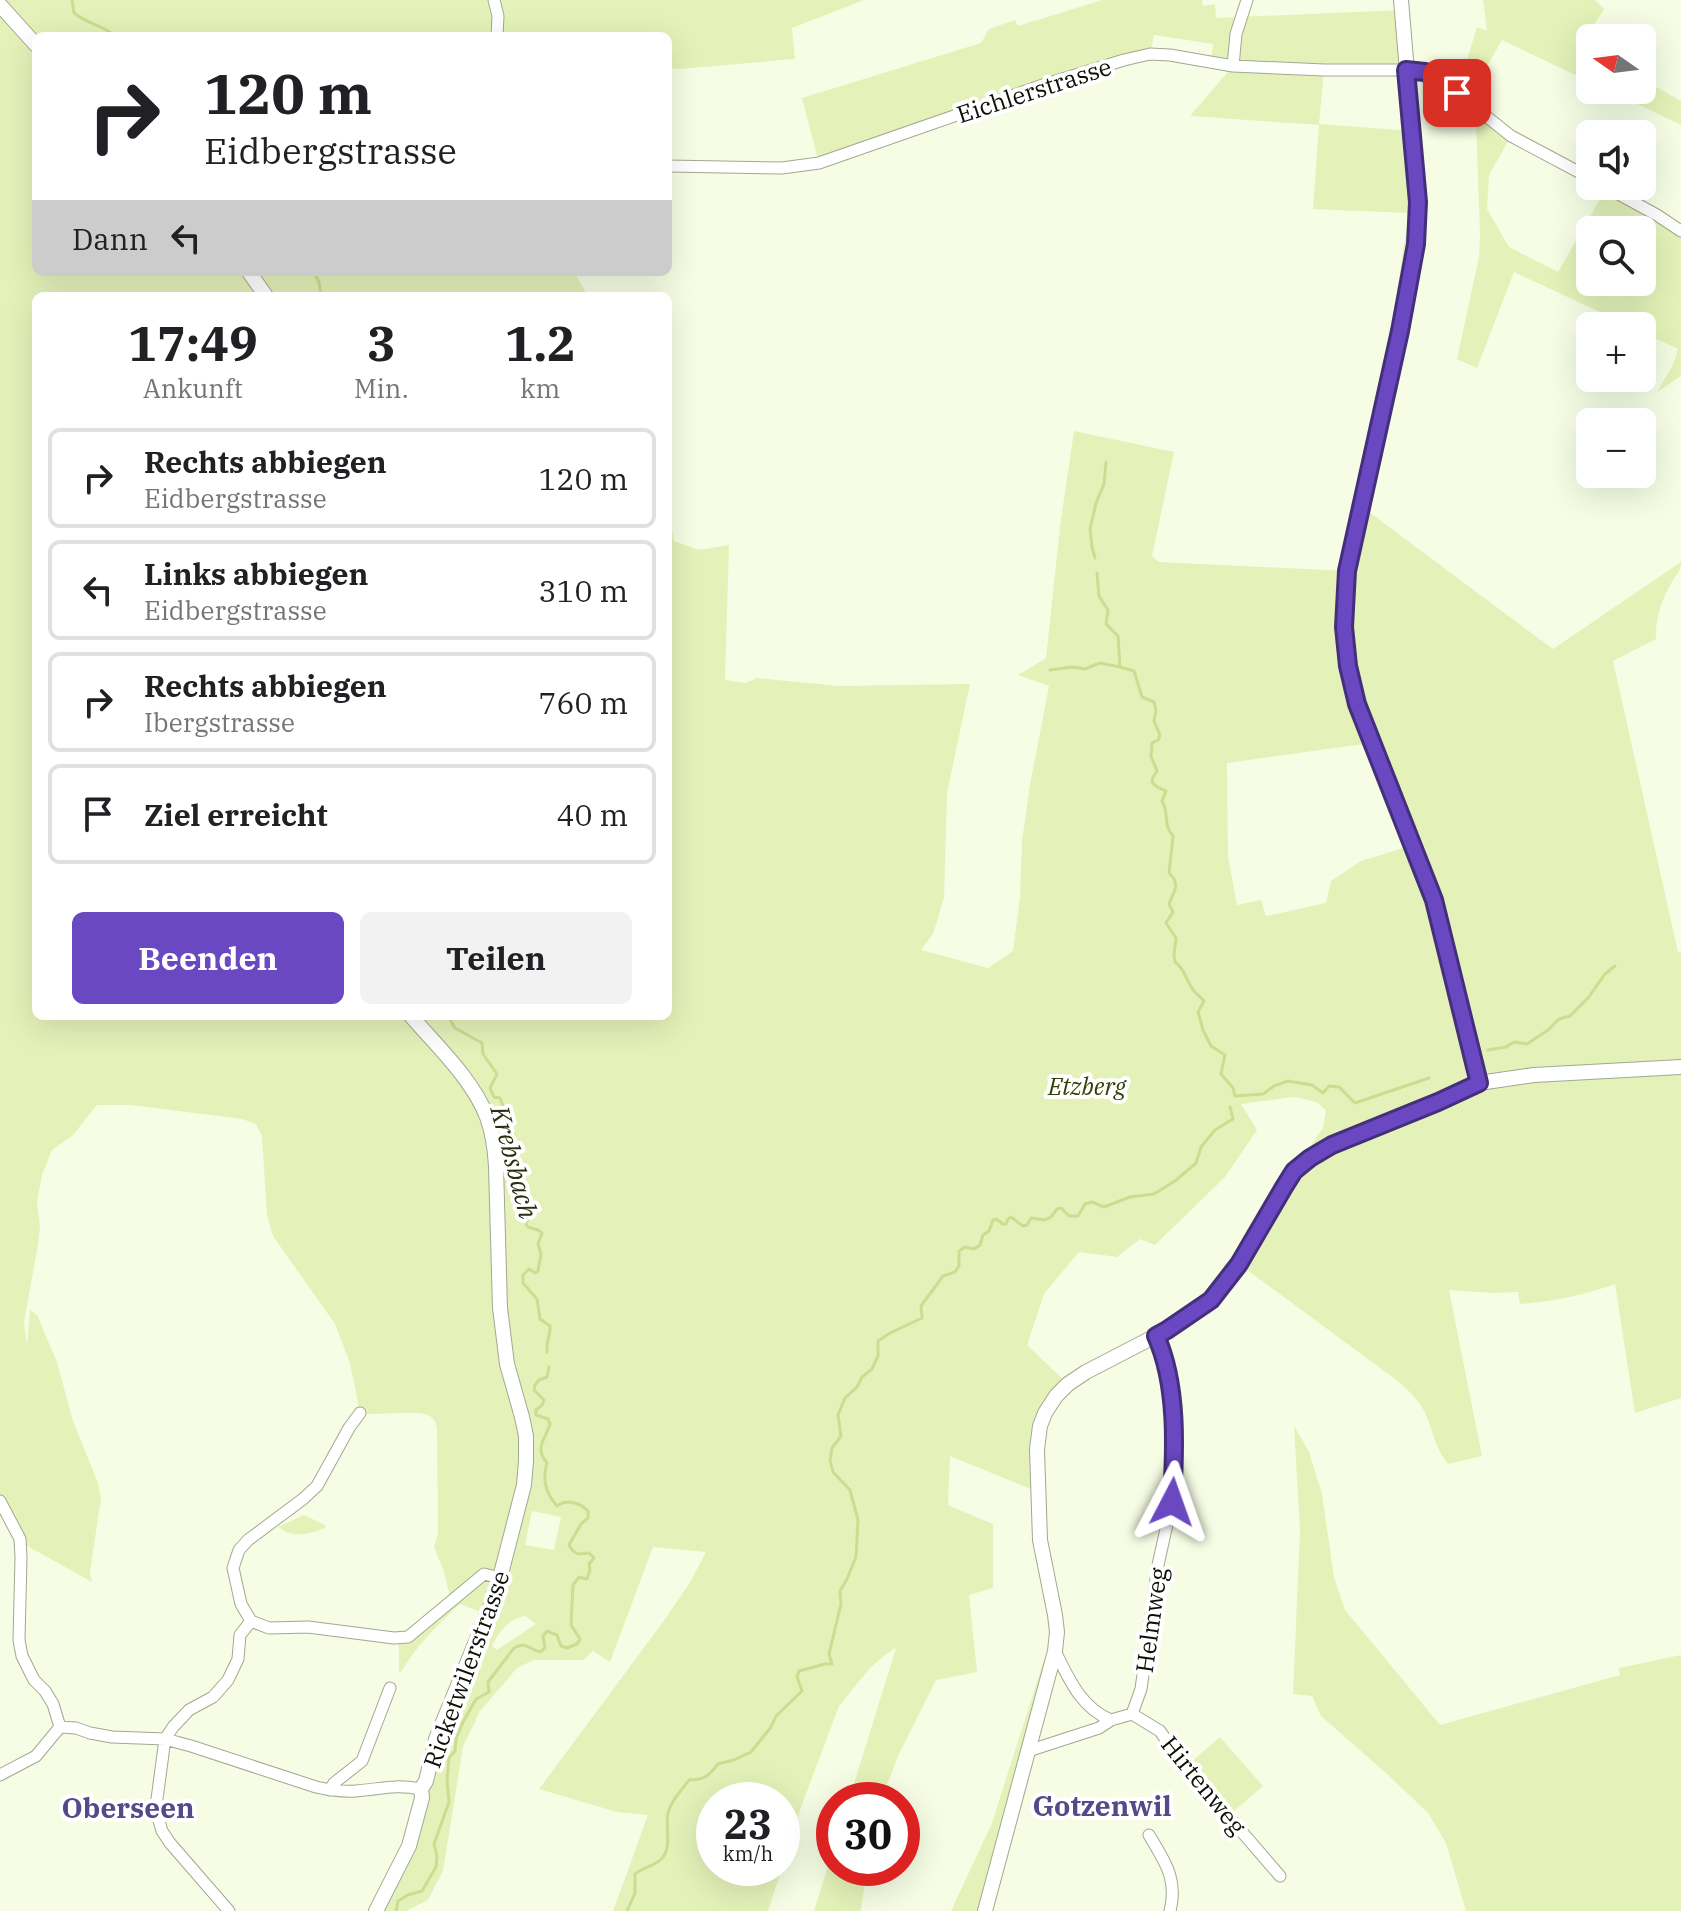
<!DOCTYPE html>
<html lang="de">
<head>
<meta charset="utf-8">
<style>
  :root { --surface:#fff; --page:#f2f2f2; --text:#202124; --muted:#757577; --line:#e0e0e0; --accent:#6948c1 }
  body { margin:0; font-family:"IBM Plex Serif",serif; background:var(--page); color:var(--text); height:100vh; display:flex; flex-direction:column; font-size:30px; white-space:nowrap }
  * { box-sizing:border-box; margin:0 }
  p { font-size:26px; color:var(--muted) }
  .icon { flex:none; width:44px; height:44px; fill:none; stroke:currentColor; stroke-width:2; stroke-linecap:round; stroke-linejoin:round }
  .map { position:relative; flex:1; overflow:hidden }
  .details { position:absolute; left:32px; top:292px; width:640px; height:728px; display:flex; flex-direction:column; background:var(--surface); border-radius:12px; box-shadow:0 8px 32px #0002 }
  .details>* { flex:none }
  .banner { position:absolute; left:32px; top:32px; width:640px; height:244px; border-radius:12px; box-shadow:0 8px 32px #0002; background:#fff; color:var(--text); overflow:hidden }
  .needle { width:52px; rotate:284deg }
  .controls { position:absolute; left:1576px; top:24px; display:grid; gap:16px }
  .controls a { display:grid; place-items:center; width:80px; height:80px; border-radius:12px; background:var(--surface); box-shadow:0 8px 32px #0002; font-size:40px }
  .speed { position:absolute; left:696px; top:1782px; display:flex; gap:16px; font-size:40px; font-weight:700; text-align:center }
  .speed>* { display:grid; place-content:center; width:104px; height:104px; border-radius:50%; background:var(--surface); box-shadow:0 8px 32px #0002; line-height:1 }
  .speed small { font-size:20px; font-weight:400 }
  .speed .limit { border:12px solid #d22; background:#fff; color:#111 }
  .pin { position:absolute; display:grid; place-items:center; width:68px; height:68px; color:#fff; margin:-34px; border-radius:16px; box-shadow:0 4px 12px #0006 }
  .me { position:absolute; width:88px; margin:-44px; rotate:4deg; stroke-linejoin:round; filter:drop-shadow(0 0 6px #0008) }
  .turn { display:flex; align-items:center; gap:28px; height:168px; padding:0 40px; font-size:36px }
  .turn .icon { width:104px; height:104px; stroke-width:2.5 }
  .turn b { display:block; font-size:56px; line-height:68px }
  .then { display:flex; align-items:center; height:76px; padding:0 40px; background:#0003; gap:16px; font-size:30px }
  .eta { display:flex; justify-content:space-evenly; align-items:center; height:136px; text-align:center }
  .eta b { font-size:48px; font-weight:700; line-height:56px }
  .action { display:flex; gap:16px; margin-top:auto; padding:16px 40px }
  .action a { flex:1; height:92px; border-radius:12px; background:var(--accent); color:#fff; font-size:32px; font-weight:700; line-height:92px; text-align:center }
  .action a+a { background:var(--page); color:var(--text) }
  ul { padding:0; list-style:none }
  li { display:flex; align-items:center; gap:24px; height:100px; margin:0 16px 12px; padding:0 24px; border:4px solid var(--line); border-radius:12px }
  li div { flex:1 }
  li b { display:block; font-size:30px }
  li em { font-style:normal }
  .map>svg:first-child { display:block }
  .green { fill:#e4f2b9; fill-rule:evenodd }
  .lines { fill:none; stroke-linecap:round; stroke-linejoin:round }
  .stream { stroke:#cbdd90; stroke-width:3 }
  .minor-casing { stroke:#a2a891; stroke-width:13 }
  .tertiary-casing { stroke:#a2a891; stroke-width:16 }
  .minor { stroke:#fff; stroke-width:11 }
  .tertiary { stroke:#fff; stroke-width:14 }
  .route-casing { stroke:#442f7d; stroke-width:20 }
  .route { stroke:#6948c1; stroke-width:14 }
  .labels { text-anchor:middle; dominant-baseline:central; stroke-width:8; stroke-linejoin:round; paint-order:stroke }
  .street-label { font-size:24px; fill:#0e1008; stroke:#fff }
  .park-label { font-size:24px; font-style:italic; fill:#353f03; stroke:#fff }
  .water-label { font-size:26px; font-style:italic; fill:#292f0f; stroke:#fff }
  .quarter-label { font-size:28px; font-weight:bold; fill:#554987; stroke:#fff }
</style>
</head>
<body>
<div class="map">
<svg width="1681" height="1911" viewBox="0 0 1681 1911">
  <rect width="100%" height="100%" fill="#f6fde4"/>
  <path class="green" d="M0,0H864L792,28L795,59L679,69L668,68V36H36V272H574L588,296H36V1016H668V506L674,541L699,550L729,545L725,680L746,683L757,678L839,686L970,684L947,793L944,898L933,934L921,950L988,968L1013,951L1020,897L1022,841L1030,785L1049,686L1018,675L1046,658L1060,527L1074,431L1174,452L1152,556L1159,562L1347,571L1361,506L1553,649L1681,562C1681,571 1678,573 1673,580C1662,598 1655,619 1656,639L1613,661L1678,952L1681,951V1398L1635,1413L1615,1284C1581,1296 1555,1301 1520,1304L1518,1292L1493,1293L1449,1290L1482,1456L1448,1464C1435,1449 1433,1429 1424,1411C1418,1399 1409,1391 1399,1382L1239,1264L1310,1158V1147L1323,1128L1326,1110L1316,1102L1294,1097L1241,1104L1257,1130L1225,1177L1155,1245L1140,1239L1117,1257L1079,1252L1044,1294L1027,1345L1068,1384L1045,1413L1038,1492L950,1456L948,1505L993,1524V1588L969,1595L977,1672L936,1680L899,1754L881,1800H849L896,1648L885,1655L869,1669L839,1706L800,1810L782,1867V1800H714V1868H782L768,1911H613L648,1815L617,1812L539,1789L663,1622L689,1584L706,1552L653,1547L610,1662L593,1651L583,1660H534L517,1668L480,1711L463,1747L443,1871L428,1900L406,1911H376L422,1798L488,1615L460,1604C437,1625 417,1645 401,1672L399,1671V1647L394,1638L408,1637L451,1601L444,1572L434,1547L438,1534L437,1428C436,1423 435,1420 431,1417C420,1408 377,1417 360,1413L350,1363L335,1324L273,1236L267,1215L262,1136L256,1124L242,1119L130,1105H97L73,1135L52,1150L42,1175L37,1201L40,1227L38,1244L24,1322L27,1346L30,1310L37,1315L57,1362L73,1421L98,1483L101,1498L90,1572L92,1582L29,1547L20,1539L0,1503ZM1371,743L1413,845L1361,861L1331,881L1326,903L1266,916L1261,900L1237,905L1228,857L1227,763ZM532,1511L561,1517L554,1550L525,1545ZM525,1616L536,1624L497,1650L492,1646C499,1632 508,1619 525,1616Z
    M1102,0H1202L1203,6L1215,4L1216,18L1401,10L1406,70H1324L1319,124L1412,131L1418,202L1402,318H1393L1409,213L1313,209L1319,125L1190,116L1232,67L1211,62L1213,44L1154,35L1150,54L819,163L802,98L981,43L989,29L1015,20L1018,26Z
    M1483,0H1595L1604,9L1581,45L1590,50V82L1502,40L1467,101L1457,93L1477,27L1487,31Z
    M1642,79L1681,101V125L1608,90H1642Z
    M1481,111L1511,136L1489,175L1487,209L1509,247L1558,272L1607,187L1681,231V376L1657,392L1673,365L1678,349L1642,332V326H1630L1514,272L1477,368L1457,359L1479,257L1480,235L1476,122ZM1590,230H1642V282H1590Z
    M1294,1426L1309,1452L1322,1494L1334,1577L1345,1610L1440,1725L1620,1675L1619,1668L1681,1655V1911H1466L1446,1843L1428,1813L1387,1774L1321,1716L1312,1696L1293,1694L1300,1530Z
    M304,1515L325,1525V1528C309,1534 294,1539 278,1527Z
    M1053,1658L985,1911H951L992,1823L1044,1660Z
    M1220,1737L1263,1786L1233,1812L1191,1762Z
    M834,1847V1868H867L861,1911H814Z"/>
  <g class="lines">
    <path class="stream" d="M72,0L74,13C89,25 101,24 115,36
      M314,272L319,282L321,296
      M1095,558L1092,547L1090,529L1096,503L1104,484L1106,462
      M1097,573L1099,596L1108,610L1106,624L1118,636L1120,667L1134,671L1142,697L1154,702L1156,710L1154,721L1160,735L1158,740L1152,743L1151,756L1157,771L1153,777L1152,782L1157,787L1166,791L1162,801C1170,814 1162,823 1173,836L1169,873C1181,884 1174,891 1169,904L1173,912L1166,923L1176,938L1174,955L1175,962C1186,970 1186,981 1194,991C1197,995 1201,997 1204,1001L1198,1012L1203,1030L1211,1046L1225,1055L1221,1074L1233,1088L1235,1096L1263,1094L1274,1086L1288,1081L1312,1085L1323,1093L1329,1086L1339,1087L1355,1103L1429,1078
      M1050,670L1072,667L1085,669L1100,663L1120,667
      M448,1016L455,1028L482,1043L483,1054L497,1074L490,1088L494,1097L500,1098L515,1137V1171L523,1182V1207L529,1216L526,1224L528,1227L538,1230L542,1233L538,1244L541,1254L538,1271L535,1273L529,1269L523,1275V1283L537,1299L540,1319L550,1326C551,1333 546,1341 547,1352
      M1488,1050L1506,1047L1514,1042L1527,1044L1548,1030L1559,1019L1570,1016L1588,998L1605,974L1615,966
      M396,1911L398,1901L408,1895L422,1891L436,1867L437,1856L434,1844L449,1802L447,1780L449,1758L455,1751L456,1739L463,1722L476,1699L489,1692L488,1682L514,1648C525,1641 529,1649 540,1652L545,1648L543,1636L547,1631L557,1635L561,1646L567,1648L577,1644L580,1639L571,1625L573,1585L579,1577L587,1579L590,1570L589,1564L594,1558L589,1553L578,1554L573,1551L569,1545L581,1524L588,1518V1511C579,1502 567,1499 557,1506C546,1494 542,1479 547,1463C534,1447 545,1441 550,1424L548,1419L536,1415V1410L542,1405L544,1400L534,1390L535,1385L539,1380L547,1377L549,1367
      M627,1911L635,1893V1874C643,1867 657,1866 663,1857C672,1845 665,1826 668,1813C671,1800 682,1790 689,1780C704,1780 709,1776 718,1764L734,1760L751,1752L771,1727L776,1716L802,1691L797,1677L799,1671L825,1664H832L829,1654L841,1604L840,1591L847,1579L856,1557L858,1520L850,1490L833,1472L830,1460L832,1448L841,1436L838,1415L845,1398L857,1387L862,1377L872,1369L878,1356V1341L890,1333L922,1318L921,1306L943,1276L955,1272L959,1266V1251L965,1247L974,1249L980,1245L983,1235L989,1231L993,1220L996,1219L1003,1224H1006L1008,1219L1011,1217L1023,1226L1027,1225L1031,1218L1045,1220L1051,1217L1057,1209L1061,1208L1069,1216H1078L1085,1204L1092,1202L1104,1207L1130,1197L1154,1194L1175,1181L1196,1163L1201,1147L1215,1130L1233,1119L1230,1107"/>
    <g class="minor-casing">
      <path id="minor" d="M494,0L498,16L497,36
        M1233,66L1236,34L1247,0
        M668,166L782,168L819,163L1043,85L1124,60L1150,54L1170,55L1233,66L1324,70H1406L1425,72L1457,93L1511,136L1590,178
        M1604,186L1657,215L1681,231
        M360,1413L349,1428L317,1486L303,1499L248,1540L239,1550L233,1568L241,1604L251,1621L269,1628L308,1627L394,1638L408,1637L484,1574L500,1578
        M0,1501L20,1539L21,1557L19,1640L22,1656L34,1680L45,1691L53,1704L60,1727
        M1055,1651C1069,1679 1081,1708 1111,1720
        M1132,1714L1141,1689L1158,1565L1172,1502L1174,1460L1170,1377L1164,1355L1156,1336
        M60,1727L76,1728L90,1733L112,1737L165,1739L191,1746L316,1787C329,1790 342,1792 356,1791C382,1789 393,1784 421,1789
        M1028,1751L1099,1728L1111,1720L1132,1714L1160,1731L1179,1759L1280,1876
        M0,1775L36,1756L60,1727
        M330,1790L334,1783L362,1761L390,1688
        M1149,1835C1165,1862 1178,1879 1170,1911
        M229,1911L170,1843L162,1831L157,1814V1799L165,1739L173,1727L189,1710L213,1697L228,1680L238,1659L240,1635L251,1621"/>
    </g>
    <g class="tertiary-casing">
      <path id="tertiary" d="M1401,0L1418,202L1416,244L1400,331L1347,571L1344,627L1348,666L1357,704L1434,900L1479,1083
        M0,5L36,45
        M249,272L266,296
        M376,1911L409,1846L422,1798L421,1789L426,1781L436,1739L496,1593L524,1485L526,1461V1436L522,1417L507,1364L500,1308L496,1166C495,1150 493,1133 487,1117C473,1080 437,1046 411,1016
        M985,1911L1055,1651L1057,1632L1055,1615L1040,1540L1037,1449L1040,1426L1045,1413L1056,1396L1068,1384L1086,1372L1167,1330L1211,1300L1239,1264L1284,1187L1294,1171L1310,1158L1332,1145L1438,1102L1479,1083L1534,1075L1681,1067"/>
    </g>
    <use href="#minor" class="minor"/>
    <use href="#tertiary" class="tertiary"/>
  </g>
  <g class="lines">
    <g class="route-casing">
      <path id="route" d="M1172,1502C1175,1449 1178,1385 1156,1336L1167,1330L1211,1300L1239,1264L1284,1187L1294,1171L1310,1158L1332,1145L1438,1102L1479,1083L1434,900L1357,704L1348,666L1344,627L1347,571L1400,331L1416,244L1418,202L1406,70L1425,72L1457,93"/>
    </g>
    <use href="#route" class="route"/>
  </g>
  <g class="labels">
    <g class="street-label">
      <text transform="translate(1034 90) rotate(-18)">Eichlerstrasse</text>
      <text transform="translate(1151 1620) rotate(-82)">Helmweg</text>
      <text transform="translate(466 1669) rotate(-70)">Ricketwilerstrasse</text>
      <text transform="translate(1204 1785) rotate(51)">Hirtenweg</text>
    </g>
    <g class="park-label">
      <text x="1087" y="1086">Etzberg</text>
    </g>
    <g class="water-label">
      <text transform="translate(515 1162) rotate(75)">Krebsbach</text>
    </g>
    <g class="quarter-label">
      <text x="1102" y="1805">Gotzenwil</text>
      <text x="128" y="1807">Oberseen</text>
    </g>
  </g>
</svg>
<div class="controls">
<a><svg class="needle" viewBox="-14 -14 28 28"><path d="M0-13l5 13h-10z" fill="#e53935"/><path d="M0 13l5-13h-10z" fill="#757577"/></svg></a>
<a><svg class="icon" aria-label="sound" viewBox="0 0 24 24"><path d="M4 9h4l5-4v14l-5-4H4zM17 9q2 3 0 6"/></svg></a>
<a><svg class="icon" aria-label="search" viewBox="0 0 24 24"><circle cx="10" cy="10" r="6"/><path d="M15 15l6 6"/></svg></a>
<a>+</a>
<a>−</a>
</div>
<div class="speed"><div>23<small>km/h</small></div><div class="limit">30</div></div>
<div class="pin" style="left:1457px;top:93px;background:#d93025"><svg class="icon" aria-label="arrive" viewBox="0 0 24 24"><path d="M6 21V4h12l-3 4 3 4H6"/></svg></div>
<svg class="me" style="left:1172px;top:1502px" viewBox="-20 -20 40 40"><path d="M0-17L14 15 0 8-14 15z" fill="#6948c1" stroke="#fff" stroke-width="4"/></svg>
<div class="banner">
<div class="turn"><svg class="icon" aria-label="right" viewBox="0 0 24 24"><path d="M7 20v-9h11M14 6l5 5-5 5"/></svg><div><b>120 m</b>Eidbergstrasse</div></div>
<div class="then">Dann<svg class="icon" aria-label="left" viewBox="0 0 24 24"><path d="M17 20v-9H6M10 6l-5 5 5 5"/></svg></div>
</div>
<section class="details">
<div class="eta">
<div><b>17:49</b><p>Ankunft</p></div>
<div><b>3</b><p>Min.</p></div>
<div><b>1.2</b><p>km</p></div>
</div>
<ul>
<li><svg class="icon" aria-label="right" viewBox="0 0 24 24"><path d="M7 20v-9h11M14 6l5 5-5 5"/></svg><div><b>Rechts abbiegen</b><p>Eidbergstrasse</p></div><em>120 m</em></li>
<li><svg class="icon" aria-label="left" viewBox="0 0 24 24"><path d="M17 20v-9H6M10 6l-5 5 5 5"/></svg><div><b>Links abbiegen</b><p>Eidbergstrasse</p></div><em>310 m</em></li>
<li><svg class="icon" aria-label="right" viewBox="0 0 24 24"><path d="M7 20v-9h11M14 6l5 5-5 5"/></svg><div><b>Rechts abbiegen</b><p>Ibergstrasse</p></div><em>760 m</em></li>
<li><svg class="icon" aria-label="arrive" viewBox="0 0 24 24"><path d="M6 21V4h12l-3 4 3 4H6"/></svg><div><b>Ziel erreicht</b></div><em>40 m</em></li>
</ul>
<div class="action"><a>Beenden</a><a>Teilen</a></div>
</section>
</div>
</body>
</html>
